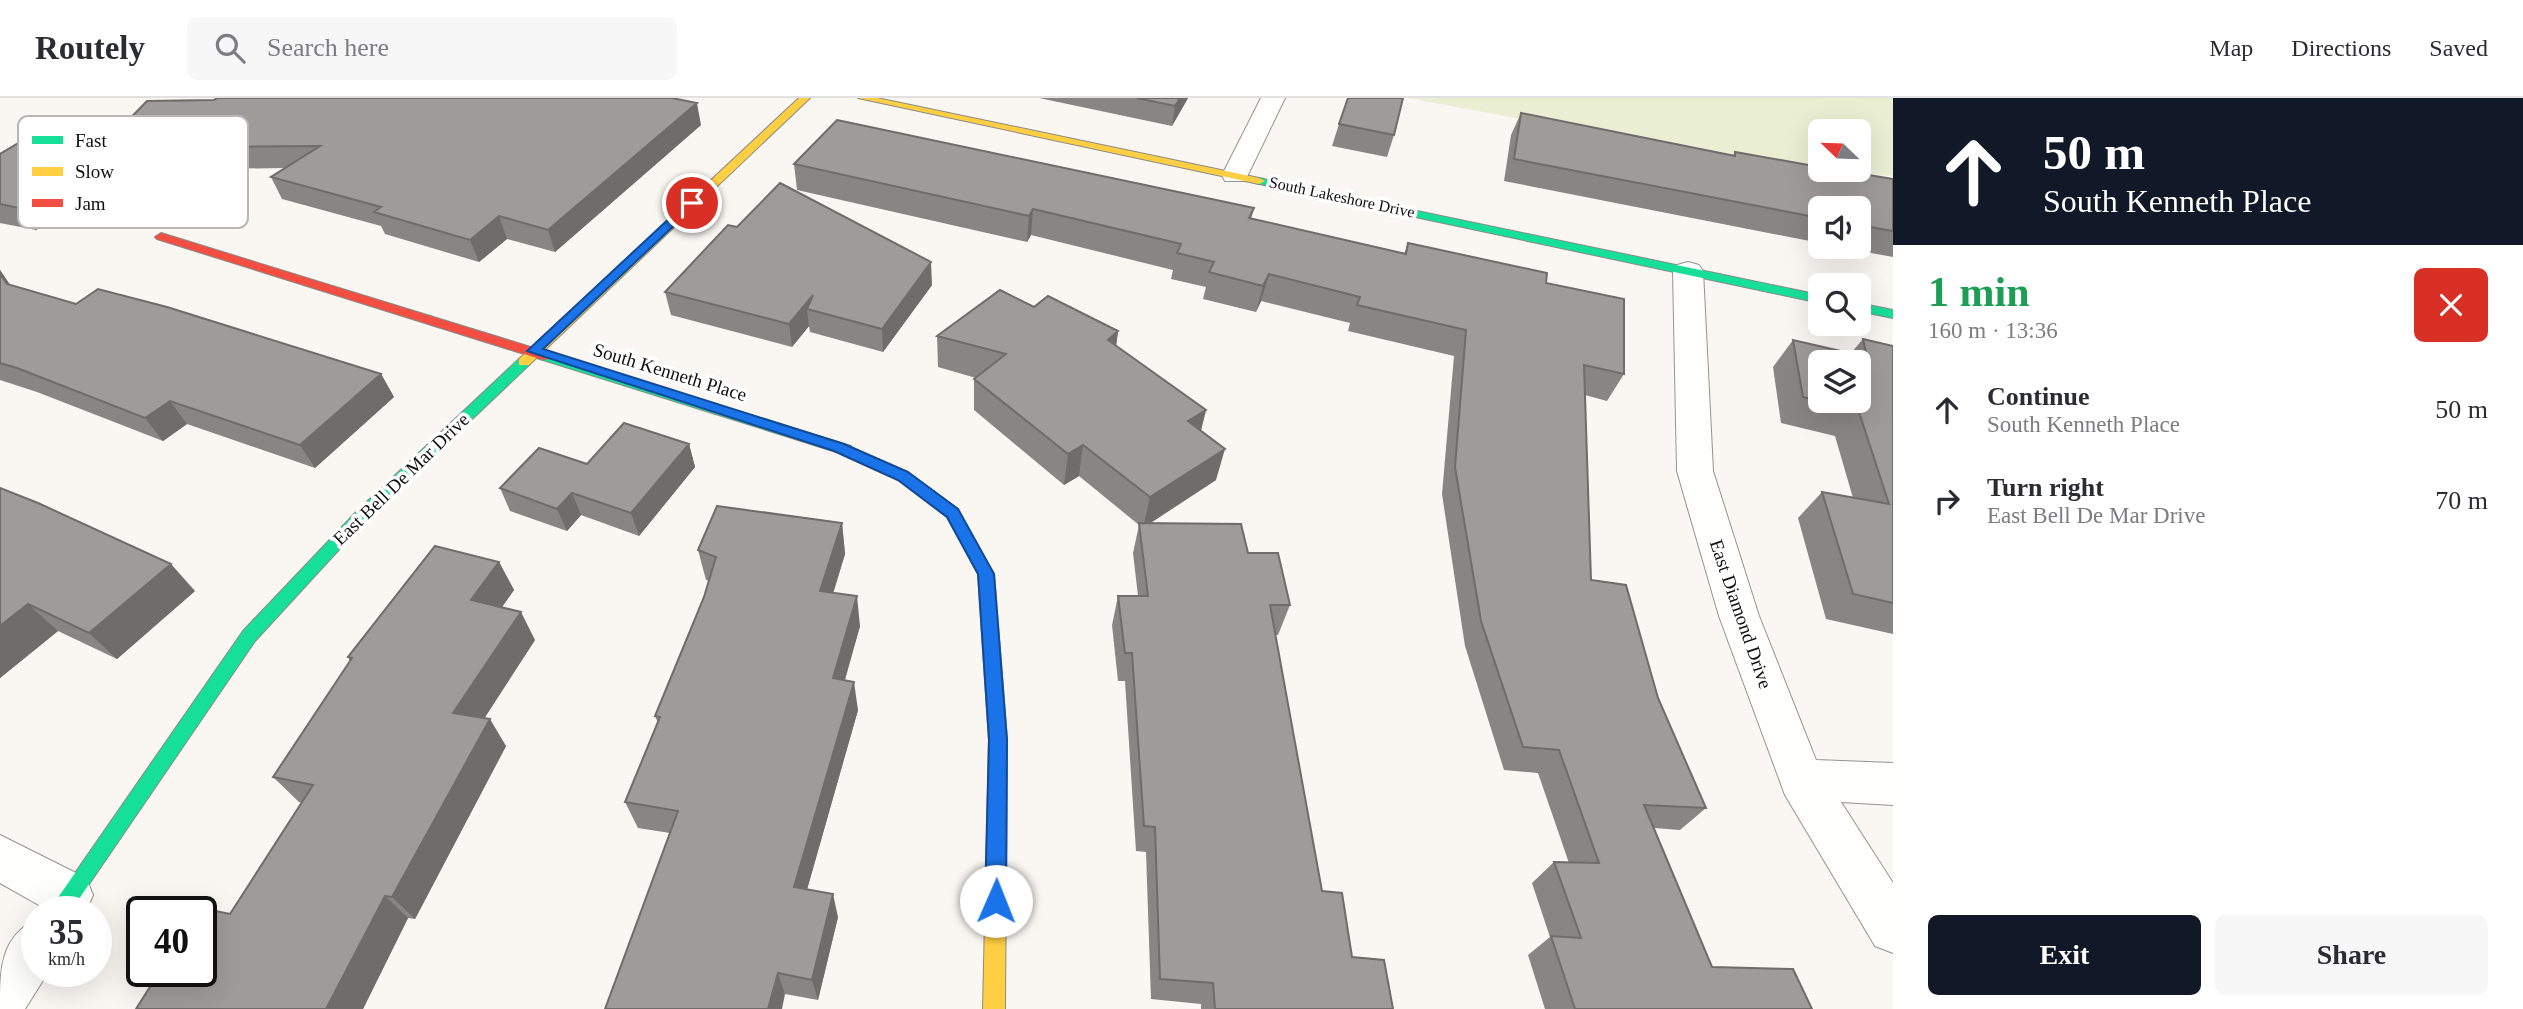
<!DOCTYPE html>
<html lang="en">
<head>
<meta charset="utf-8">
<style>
  :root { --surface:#fff; --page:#f7f7f7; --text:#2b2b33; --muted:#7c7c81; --line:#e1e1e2; --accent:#111827 }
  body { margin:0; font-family:Georgia,serif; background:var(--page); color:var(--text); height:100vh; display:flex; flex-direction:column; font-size:26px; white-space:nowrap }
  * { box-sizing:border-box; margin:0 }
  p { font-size:23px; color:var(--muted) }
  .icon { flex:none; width:38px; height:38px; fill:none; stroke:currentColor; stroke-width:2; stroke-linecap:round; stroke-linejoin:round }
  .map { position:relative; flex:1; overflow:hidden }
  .details { display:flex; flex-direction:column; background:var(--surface); width:630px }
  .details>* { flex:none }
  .hud { background:#111827; color:#fff; overflow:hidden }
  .needle { width:46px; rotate:293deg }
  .fabs { position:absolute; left:1808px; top:21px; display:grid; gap:14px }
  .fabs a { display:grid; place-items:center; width:63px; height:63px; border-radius:10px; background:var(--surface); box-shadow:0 7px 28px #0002; font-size:35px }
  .speed { position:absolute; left:21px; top:798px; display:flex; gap:14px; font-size:35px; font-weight:700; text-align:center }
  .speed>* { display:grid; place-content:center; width:91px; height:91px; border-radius:50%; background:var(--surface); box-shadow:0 7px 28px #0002; line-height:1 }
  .speed small { font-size:18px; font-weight:400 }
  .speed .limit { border:4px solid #111; border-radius:10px; background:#fff; color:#111 }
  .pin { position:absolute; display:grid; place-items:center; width:60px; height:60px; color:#fff; margin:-30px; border:4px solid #fff; border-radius:50%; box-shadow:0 2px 7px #0007 }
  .me { position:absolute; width:77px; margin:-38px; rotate:1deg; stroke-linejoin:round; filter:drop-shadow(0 0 5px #0008) }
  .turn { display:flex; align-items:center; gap:24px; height:147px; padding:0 35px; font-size:32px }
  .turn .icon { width:91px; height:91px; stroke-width:2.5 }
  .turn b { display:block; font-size:49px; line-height:60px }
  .round { display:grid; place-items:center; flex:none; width:74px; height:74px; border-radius:10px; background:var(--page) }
  .summary { display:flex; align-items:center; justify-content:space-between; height:119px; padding:0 35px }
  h1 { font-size:42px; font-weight:600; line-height:52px; color:#1e9e55 }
  .action { display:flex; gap:14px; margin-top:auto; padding:14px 35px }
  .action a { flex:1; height:80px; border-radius:10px; background:var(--accent); color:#fff; font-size:28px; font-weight:600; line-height:80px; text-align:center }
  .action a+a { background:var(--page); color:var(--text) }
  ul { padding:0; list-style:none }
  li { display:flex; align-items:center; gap:21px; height:91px; padding:0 35px }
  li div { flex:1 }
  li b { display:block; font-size:26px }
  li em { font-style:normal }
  header { display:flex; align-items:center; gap:42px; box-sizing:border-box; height:98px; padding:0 35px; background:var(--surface); border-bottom:2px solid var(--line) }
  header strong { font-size:33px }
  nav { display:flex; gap:38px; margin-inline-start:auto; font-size:24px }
  .search { width:490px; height:63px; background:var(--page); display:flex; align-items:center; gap:18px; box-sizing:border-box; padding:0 24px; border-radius:10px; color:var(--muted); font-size:26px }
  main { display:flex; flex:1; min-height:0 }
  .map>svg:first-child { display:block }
  .green { fill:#eaefd3 }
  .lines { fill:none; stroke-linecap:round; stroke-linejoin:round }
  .street-casing { stroke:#949391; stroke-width:2 }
  .fast-casing { stroke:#8b8a87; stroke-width:2 }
  .slow-casing { stroke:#8b8a87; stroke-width:2 }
  .jam-casing { stroke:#8b8a87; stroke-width:2 }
  .street { fill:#fefefd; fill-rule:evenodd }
  .fast { fill:#16e098; fill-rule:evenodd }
  .slow { fill:#ffcf43; fill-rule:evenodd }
  .jam { fill:#f24e42; fill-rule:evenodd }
  .wall { fill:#888583 }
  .shaded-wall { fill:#6f6c6a }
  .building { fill:#9e9b98; stroke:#6f6c6a; stroke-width:2 }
  .route { fill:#1a73e8; stroke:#114b97; stroke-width:2 }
  .labels { text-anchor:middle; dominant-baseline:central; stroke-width:7; stroke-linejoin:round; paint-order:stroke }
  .far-street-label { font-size:16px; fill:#0e0e0e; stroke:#fff }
  .street-label { font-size:19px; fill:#0e0e0e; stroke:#fff }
  .key { fill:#fff; stroke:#b7b7b7; stroke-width:2 }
  .key-label { font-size:19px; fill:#0e0e0e }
</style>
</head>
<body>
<header>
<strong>Routely</strong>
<div class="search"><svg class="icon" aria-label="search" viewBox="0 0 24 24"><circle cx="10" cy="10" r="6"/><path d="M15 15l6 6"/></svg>Search here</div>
<nav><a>Map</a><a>Directions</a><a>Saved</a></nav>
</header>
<main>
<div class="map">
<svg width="1893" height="911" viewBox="0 0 1893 911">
  <rect width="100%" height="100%" fill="#faf7f2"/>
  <path class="green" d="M1408,0H1893V78L1837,72H1858V33H1820V70L1702,55Z"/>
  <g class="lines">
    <g class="street-casing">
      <path id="street" d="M1261,0H1285L1245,83H1225L1222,77Z
        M1688,164L1699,167L1703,173L1713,373L1759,518L1816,662L1893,665V707L1841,704L1893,785V855L1875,848L1785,697L1719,518L1677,373L1673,173L1677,167Z
        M0,737L86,780L93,797L86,814H51L0,785Z
        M37,821V873H49L25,911H0C0,871 0,839 37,821Z"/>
    </g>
    <g class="fast-casing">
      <path id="fast" d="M1259,80L1820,197V205L1255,85L1253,83Z
        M1858,205L1893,212V220L1858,213Z
        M545,254L851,348L853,352L846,357L540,261V255Z
        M524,260L531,264L529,267L368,420L255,543L70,814H48L243,533L358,412L519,261Z"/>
    </g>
    <g class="slow-casing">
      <path id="slow" d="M799,0H810L529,267H519V261Z
        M858,0H877L1259,80L1265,83L1259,86Z
        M846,347L908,374L957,411L994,476L1007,642L1005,911H983L989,642L978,476L947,419L898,382L841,356L839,352L841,348Z"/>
    </g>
    <g class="jam-casing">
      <path id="jam" d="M161,135L550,255L552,258L545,262L540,261L157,141L155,139Z"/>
    </g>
    <use href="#street" class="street"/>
    <use href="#fast" class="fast"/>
    <use href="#slow" class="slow"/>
    <use href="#jam" class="jam"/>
  </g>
  <path class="wall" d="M1039,0H1188L1172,28Z
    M1521,15L1733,57L1735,54L1893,81V159L1838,149H1858V110H1820V145L1504,83L1511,37Z
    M1339,26L1394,37L1387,59L1332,48Z
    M701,27L555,154L507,141L479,164L385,136L381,128L282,101L271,79L285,70L122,72L123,74L36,132L0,125V56L101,51Z
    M794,66L1254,110L1251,121L1404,156L1408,145L1546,185L1624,276L1607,303L1585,297L1591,482L1658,600L1706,710L1680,732L1654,730L1712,869L1812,911H1545L1528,857L1550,839L1532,785L1554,764L1569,765L1538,675L1504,672L1465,548L1442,396L1454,258L1348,233L1350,225L1261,203L1256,214L1203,201L1206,189L1171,181L1173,172L1031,137L1027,144L797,92Z
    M0,172L10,187L76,206L381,276L394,299L315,370L187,326L163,343L37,294L0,282Z
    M932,187L883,254L810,234L809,228L792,249L671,217L665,194Z
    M1034,209L1118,233L1116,248L1206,312L1201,333L1216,382L1150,425L1248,455L1290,507L1278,537H1275L1322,793L1352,859L1393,911H1201V906L1151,901L1146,754L1136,753L1125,583H1118L1112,527L1118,498H1138L1133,455L1139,427L1079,378L1064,387L974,312V281L976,280L938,269L937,238Z
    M1863,241L1893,248V536L1826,521L1798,420L1822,394L1853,400L1835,338L1781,325L1773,269L1793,242L1851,255Z
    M689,346L695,369L639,438L581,417L567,433L510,413L500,390L587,366Z
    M0,390L195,493L117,561L58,533L0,580Z
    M842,425L845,456L833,495L860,528L845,582L858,612L807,791L838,819L818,902L785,896L670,735L638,730L625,704L658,625L655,618L704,499L709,483L706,482L698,452Z
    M499,464L514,492L502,509L535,542L484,620L506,648L415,821L408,820L363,911H136L230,816L302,705L299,704L273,679L350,563L348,559Z"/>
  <path class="shaded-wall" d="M1180,0H1188L1172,28L1175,8Z
    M697,5L701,27L555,154L548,132Z
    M109,52L123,74L36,132L19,110Z
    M1033,111L1031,137L1027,144L1029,118Z
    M499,118L507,141L479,164L470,142Z
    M931,164L932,187L883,254L882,231Z
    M0,172L25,209L7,186L0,176Z
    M1269,176L1261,203L1256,214L1263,188Z
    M813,197L807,211L809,228L792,249L789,226Z
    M1118,233L1114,265L1108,242Z
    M381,276L394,299L315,370L300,347Z
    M170,303L187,326L163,343L145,320Z
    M1206,312L1198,343L1188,323Z
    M689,346L695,369L639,438L631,415Z
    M1083,347L1079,378L1064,387L1068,356Z
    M1225,351L1216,382L1143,430L1150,399Z
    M572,395L581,417L567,433L557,411Z
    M842,425L845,456L825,522L820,493Z
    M499,464L514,492L487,530L471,502Z
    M171,466L195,493L117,561L89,535Z
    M857,498L860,528L837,609L833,580Z
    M28,506L58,533L0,580V528Z
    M521,514L535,542L471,641L453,615Z
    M854,584L858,612L801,813L794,789Z
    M490,621L506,648L415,821L392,799Z
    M833,796L838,819L818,902L812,882Z
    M385,798L408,820L363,911H326Z
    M778,875L785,896L782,911H768Z"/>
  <path class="building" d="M217,0H672L697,5L548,132L499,118L470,142L374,114L381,109L271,79L320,48L101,50L147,3L214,2Z
    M1137,0H1180L1175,8Z
    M1348,0H1403L1394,37L1339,26Z
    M1521,15L1735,58V54L1820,69V72H1839L1893,81V133L1858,127V110H1820V120L1514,61Z
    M837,22L1254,110L1249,120L1406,156L1408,145L1547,175L1546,185L1624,201V276L1584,267L1591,482L1626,487L1658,600L1706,710L1644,707L1712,869L1793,871L1812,911H1575L1551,838L1581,840L1554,764L1599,765L1559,652L1523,649L1481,523L1455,369L1466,232L1357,207L1360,199L1269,176L1263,188L1209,174L1214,164L1177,155L1181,146L1033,111L1029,118L794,66Z
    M30,38L109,52L19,110L0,106V56Z
    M780,85L931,164L882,231L807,211L813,197L789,226L665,194L728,127L737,129Z
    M0,176L7,186L76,206L98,191L167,209L381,276L300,347L170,303L145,320L17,270L0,265Z
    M1000,192L1034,209L1048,198L1118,233L1108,242L1206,312L1188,323L1225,351L1150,399L1083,347L1068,356L974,281L1006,256L937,238Z
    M1863,241L1893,248V505L1853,496L1822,394L1889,406L1858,311L1820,303H1858V264H1820V303L1803,299L1793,242L1867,259Z
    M624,325L689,346L631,415L572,395L557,411L500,390L539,350L587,366Z
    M0,390L38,405L171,466L89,535L28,506L0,528Z
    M717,408L842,425L820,493L857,498L833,580L854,584L794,789L833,796L812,882L778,875L768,911H605L678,713L625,704L660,619L655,618L704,499L716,459L698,452Z
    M1139,425L1241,426L1248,455H1278L1290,507H1270L1322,793L1342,795L1352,859L1384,862L1393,911H1215L1213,885L1160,881L1155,729L1144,728L1132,555H1125L1118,498H1148Z
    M435,448L499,464L471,502L521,514L453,615L490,621L392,799L385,798L326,911H136L160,873H201V814H198L201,810L230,816L313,687L273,679L352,560L348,559Z"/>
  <path class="route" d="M688,103L698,105L543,251L844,346L908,374L958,411L994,476L1007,642L1006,803L1003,810L996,813L988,810L985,803L989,642L978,476L947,419L898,382L834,353L527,253Z"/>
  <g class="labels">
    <g class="far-street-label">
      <text transform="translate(1342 99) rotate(12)">South Lakeshore Drive</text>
    </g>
    <g class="street-label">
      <text transform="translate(670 274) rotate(17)">South Kenneth Place</text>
      <text transform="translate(401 381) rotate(-44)">East Bell De Mar Drive</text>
      <text transform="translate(1741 516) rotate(71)">East Diamond Drive</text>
    </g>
  </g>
  <rect x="18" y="18" width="230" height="112" rx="10" class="key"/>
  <rect x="32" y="38" width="31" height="8" fill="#16e098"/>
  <rect x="32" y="69" width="31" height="9" fill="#ffcf43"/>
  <rect x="32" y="101" width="31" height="8" fill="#f24e42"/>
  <g class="key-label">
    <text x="75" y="49">Fast</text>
    <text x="75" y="80">Slow</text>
    <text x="75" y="112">Jam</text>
  </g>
</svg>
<div class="fabs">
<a><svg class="needle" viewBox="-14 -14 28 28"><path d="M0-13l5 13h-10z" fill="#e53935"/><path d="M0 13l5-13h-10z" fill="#7c7c81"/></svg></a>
<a><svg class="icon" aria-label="sound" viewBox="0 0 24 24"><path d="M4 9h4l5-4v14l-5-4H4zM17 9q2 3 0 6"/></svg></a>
<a><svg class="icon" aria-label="search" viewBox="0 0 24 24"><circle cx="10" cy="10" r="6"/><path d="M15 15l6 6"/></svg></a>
<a><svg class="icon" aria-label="layers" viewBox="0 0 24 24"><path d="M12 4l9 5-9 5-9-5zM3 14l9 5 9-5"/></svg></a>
</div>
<div class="speed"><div>35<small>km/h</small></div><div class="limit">40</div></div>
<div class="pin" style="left:692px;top:105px;background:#d93025"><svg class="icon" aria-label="arrive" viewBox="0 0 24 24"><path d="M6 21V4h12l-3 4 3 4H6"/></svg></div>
<svg class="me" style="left:996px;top:803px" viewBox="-20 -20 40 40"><circle r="19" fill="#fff"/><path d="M0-13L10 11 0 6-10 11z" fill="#1a73e8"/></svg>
</div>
<section class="details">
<div class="hud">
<div class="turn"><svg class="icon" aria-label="ahead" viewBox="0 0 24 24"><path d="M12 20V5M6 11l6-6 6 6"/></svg><div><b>50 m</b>South Kenneth Place</div></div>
</div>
<div class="summary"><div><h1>1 min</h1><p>160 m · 13:36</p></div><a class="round" style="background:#d93025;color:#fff"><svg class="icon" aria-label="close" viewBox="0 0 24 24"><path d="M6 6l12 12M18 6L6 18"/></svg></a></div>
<ul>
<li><svg class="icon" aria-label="ahead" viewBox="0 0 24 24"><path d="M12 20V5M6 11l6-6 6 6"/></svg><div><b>Continue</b><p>South Kenneth Place</p></div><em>50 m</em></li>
<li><svg class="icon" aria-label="right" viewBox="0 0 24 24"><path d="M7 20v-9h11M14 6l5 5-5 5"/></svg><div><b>Turn right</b><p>East Bell De Mar Drive</p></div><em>70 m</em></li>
</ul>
<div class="action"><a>Exit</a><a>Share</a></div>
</section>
</main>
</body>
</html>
